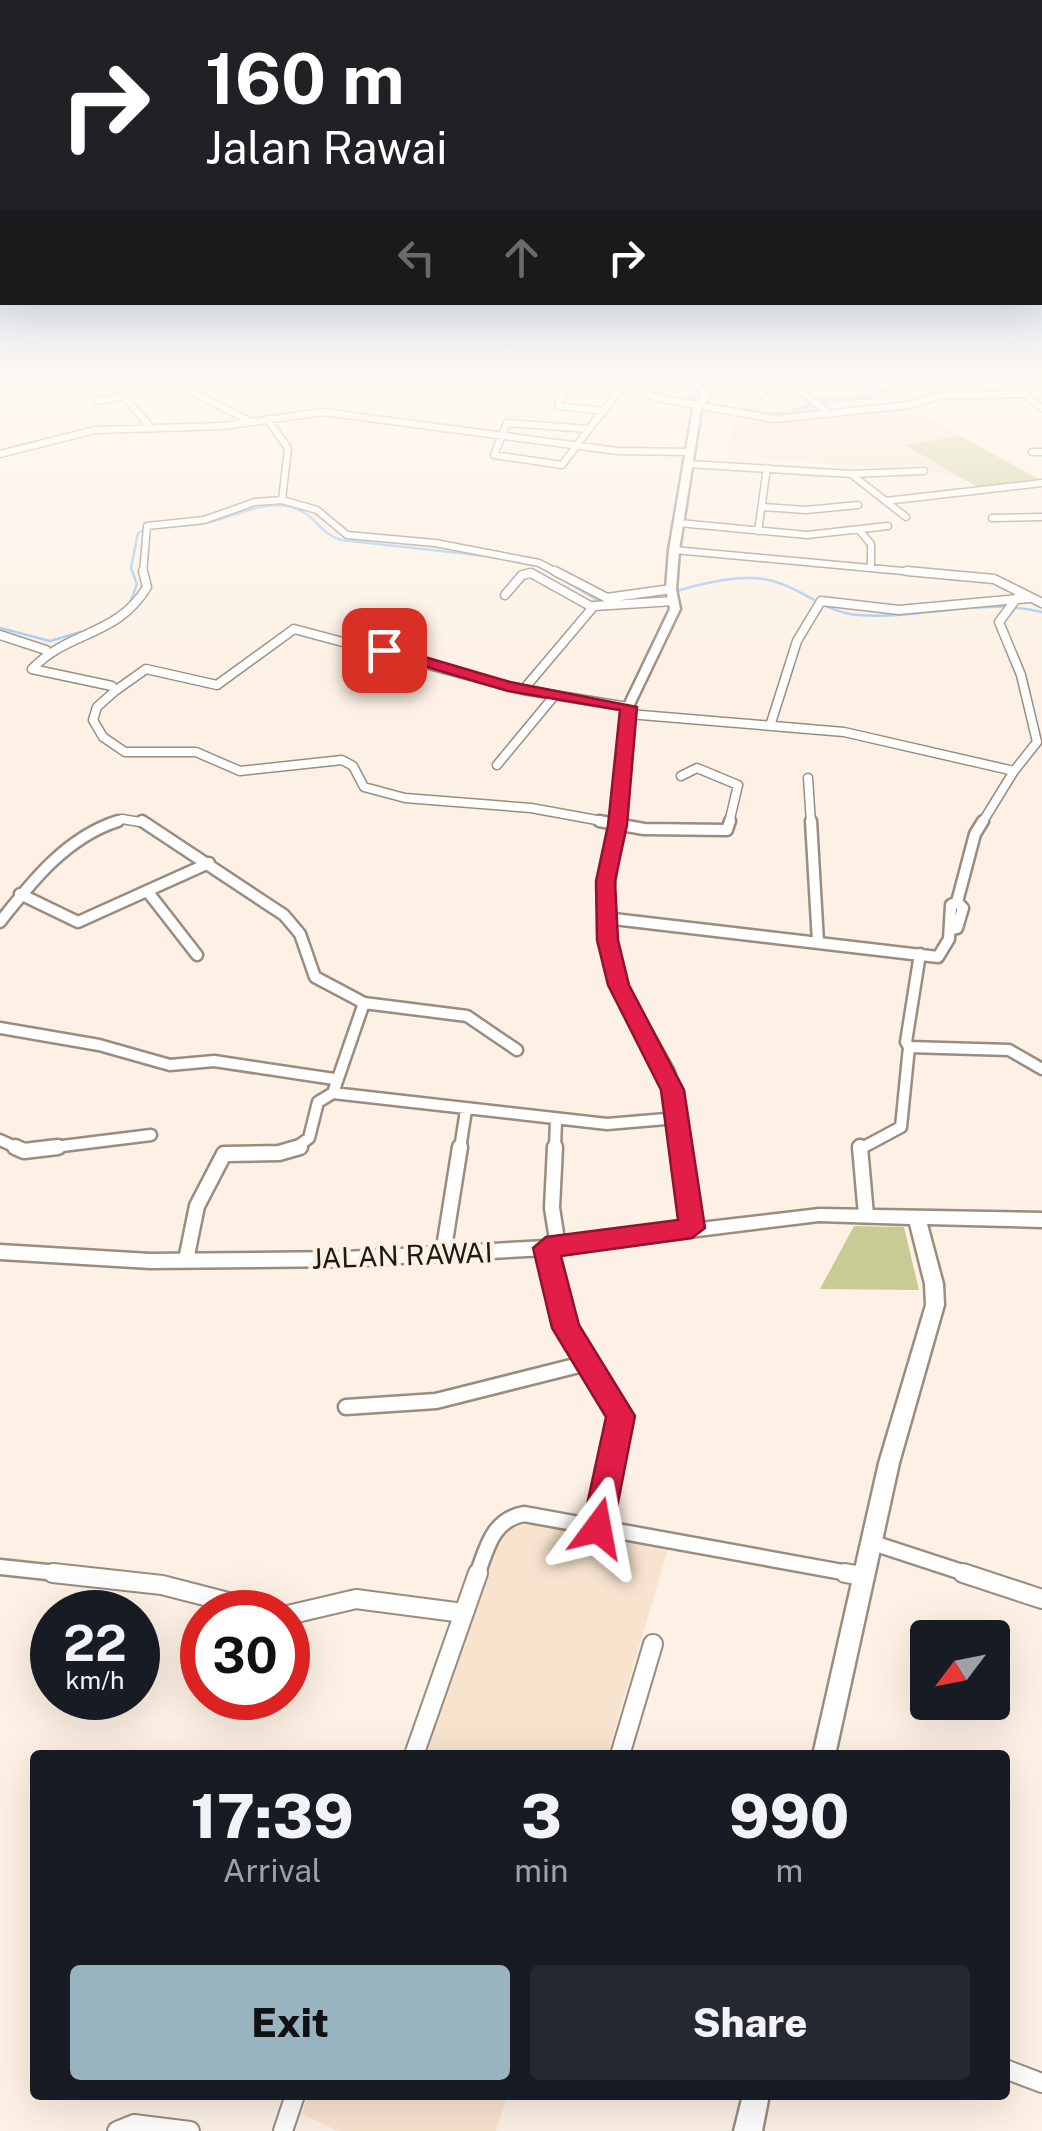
<!DOCTYPE html>
<html lang="en">
<head>
<meta charset="utf-8">
<style>
  :root { --surface:#171b24; --page:#242831; --text:#f1f3f6; --muted:#9ea1a6; --accent:#99b4c1 }
  body { margin:0; font-family:"Public Sans",sans-serif; background:var(--page); color:var(--text); height:100vh; display:flex; flex-direction:column; font-size:38px; white-space:nowrap }
  * { box-sizing:border-box; margin:0 }
  p { font-size:32px; color:var(--muted) }
  .icon { flex:none; width:55px; height:55px; fill:none; stroke:currentColor; stroke-width:2; stroke-linecap:round; stroke-linejoin:round }
  .map { position:relative; flex:1; overflow:hidden }
  .drawer { position:absolute; left:30px; top:1750px; width:980px; height:350px; display:flex; flex-direction:column; background:var(--surface); border-radius:10px; box-shadow:0 10px 40px #0002 }
  .drawer>* { flex:none }
  .top-card { position:absolute; left:0px; top:0px; width:1042px; height:305px; box-shadow:0 10px 40px #0002; background:#202124; color:#fff; overflow:hidden }
  .needle { width:65px; rotate:238deg }
  .fabs { position:absolute; left:910px; top:1620px; display:grid; gap:20px }
  .fabs a { display:grid; place-items:center; width:100px; height:100px; border-radius:10px; background:var(--surface); box-shadow:0 10px 40px #0002; font-size:50px }
  .speed { position:absolute; left:30px; top:1590px; display:flex; gap:20px; font-size:50px; font-weight:700; text-align:center }
  .speed>* { display:grid; place-content:center; width:130px; height:130px; border-radius:50%; background:var(--surface); box-shadow:0 10px 40px #0002; line-height:1 }
  .speed small { font-size:25px; font-weight:400 }
  .speed .limit { border:15px solid #d22; background:#fff; color:#111 }
  .pin { position:absolute; display:grid; place-items:center; width:85px; height:85px; color:#fff; margin:-42px; border-radius:20px; box-shadow:0 5px 15px #0006 }
  .me { position:absolute; width:110px; margin:-55px; rotate:13deg; stroke-linejoin:round; filter:drop-shadow(0 0 8px #0008) }
  .turn { display:flex; align-items:center; gap:35px; height:210px; padding:0 40px; font-size:45px }
  .turn .icon { width:130px; height:130px; stroke-width:2.5 }
  .turn b { display:block; font-size:70px; line-height:85px }
  .lanes { display:flex; align-items:center; height:95px; padding:0 40px; background:#0003; justify-content:center; gap:50px; direction:ltr }
  .lanes .off { opacity:.35 }
  .eta { display:flex; justify-content:space-evenly; align-items:center; height:170px; text-align:center }
  .eta b { font-size:60px; font-weight:800; line-height:70px }
  .action { display:flex; gap:20px; margin-top:auto; padding:20px 40px }
  .action a { flex:1; height:115px; border-radius:10px; background:var(--accent); color:#111; font-size:40px; font-weight:800; line-height:115px; text-align:center }
  .action a+a { background:var(--page); color:var(--text) }
  .map>svg:first-child { display:block }
  .built { fill:#f8e3cf }
  .green { fill:#c8cb94 }
  .lines { fill:none; stroke-linecap:round; stroke-linejoin:round }
  .stream { stroke:#9bcaf7; stroke-width:2.5 }
  .river { fill:#9bcaf7; fill-rule:evenodd }
  .street-far4-casing { stroke:#9a8d7f; stroke-width:9 }
  .street-far3-casing { stroke:#9a8d7f; stroke-width:11 }
  .street-far2-casing { stroke:#9a8d7f; stroke-width:15 }
  .street-far1-casing { stroke:#9a8d7f; stroke-width:19 }
  .street-casing { stroke:#9a8d7f; stroke-width:22 }
  .secondary-casing { stroke:#9a8d7f; stroke-width:5 }
  .street-far4 { stroke:#fff; stroke-width:6 }
  .street-far3 { stroke:#fff; stroke-width:8 }
  .street-far2 { stroke:#fff; stroke-width:10 }
  .street-far1 { stroke:#fff; stroke-width:14 }
  .street { stroke:#fff; stroke-width:18 }
  .secondary { fill:#fff; fill-rule:evenodd }
  .route { fill:#e11d48; stroke:#92132f; stroke-width:2.5 }
  .labels { text-anchor:middle; dominant-baseline:central; stroke-width:9; stroke-linejoin:round; paint-order:stroke }
  .street-label { font-size:28px; fill:#1e1913; stroke:#fdf1e5 }
</style>
</head>
<body>
<div class="map">
<svg width="1042" height="2131" viewBox="0 0 1042 2131">
  <rect width="100%" height="100%" fill="#fdf1e5"/>
  <path class="built" d="M908,407L1042,481L981,489L962,478L912,465L880,468L727,455L736,416L764,421L807,419Z
    M524,1523L668,1549L607,1755H425L499,1539L513,1525Z
    M308,2095H507L496,2131H338L302,2114Z"/>
  <path class="green" d="M961,436L1042,481L981,489L905,445Z
    M854,1226L904,1227L919,1290L820,1289Z"/>
  <g class="lines">
    <path class="stream" d="M168,527C183,525 200,525 214,521C243,513 276,495 305,513C320,523 322,534 341,540L486,556
      M566,581L600,602
      M644,599C683,591 732,570 773,581C803,589 826,613 858,615C921,620 980,597 1042,612
      M130,603L137,584L131,568L138,533L144,530
      M0,628L50,641L91,629"/>
    <path class="river" d="M665,381H677L686,386L701,401L769,412L790,410L827,397L879,393L886,381H895L885,398L828,403L795,415L769,418L695,405L680,390Z"/>
    <g class="street-far4-casing">
      <path id="street-far4" d="M111,381L152,429
        M171,381L251,422
        M567,381L558,406L604,411
        M747,381L765,397
        M788,381L830,414
        M968,381L978,394
        M1008,381L1042,408
        M793,386L841,381
        M98,401L124,396
        M267,419L288,448L282,500
        M507,423L589,429L562,465L494,455Z
        M589,429L625,383L658,398L774,419L910,405L939,396L1022,394
        M1032,452H1042
        M0,454L95,430L223,426L323,412L618,451L691,452
        M689,464L851,474L924,471
        M851,474L906,517
        M886,501L1042,483
        M763,507L806,510L858,505
        M992,518L1042,517
        M679,523L807,535L888,526
        M758,531L767,468
        M860,531L871,544V568
        M674,550L935,574
        M143,574L147,526L204,520L255,502L282,500L317,510L347,535L435,543L539,563L560,574
        M528,574H532"/>
    </g>
    <g class="street-far3-casing">
      <path id="street-far3" d="M143,571L147,587C117,637 69,630 32,669L112,686L115,691L97,707L93,720L103,737L125,752H196L240,771L342,760L353,766L364,787L405,798L531,808L613,823
        M555,571L607,598L671,589
        M907,571L994,579L1042,603
        M505,595L522,575L531,573L592,607
        M0,635L46,650
        M523,690L594,606L674,601
        M115,691L146,669L217,685L294,629L523,690L628,707
        M629,714L844,732L1014,771L982,823
        M770,726L797,641L821,601L899,610L1029,598
        M497,765L555,695
        M1014,771L1037,742L1021,675L999,622L1017,598
        M681,776L697,768L738,785L729,823
        M808,778L811,823
        M110,823L122,819L146,823"/>
    </g>
    <g class="street-far2-casing">
      <path id="street-far2" d="M142,821L284,915L300,934L315,977L364,1003L333,1093
        M599,821L644,829L727,830L730,821
        M811,821L818,942
        M148,892L197,955
        M20,894L78,922L209,863
        M605,918L938,957L949,939L951,905L957,902
        M0,922C32,881 67,837 118,821
        M951,929L957,928L963,908L957,902L975,834L983,821
        M920,954L906,1042L909,1047L1009,1050L1042,1069
        M364,1003L467,1016L517,1050
        M0,1028L99,1045L170,1065L214,1061L334,1079
        M333,1093L607,1124L678,1118
        M0,1140L20,1149
        M38,1149L151,1135
        M294,1149L309,1138L318,1102L333,1093
        M460,1149L466,1110
        M555,1149L556,1120
        M860,1149L901,1127L909,1047"/>
    </g>
    <g class="street-far1-casing">
      <path id="street-far1" d="M15,1147L24,1151L58,1147
        M555,1147L552,1208L558,1246
        M860,1147L866,1215
        M546,1248L566,1328L621,1416L598,1528
        M443,1254L460,1147
        M186,1260L197,1206L224,1154L279,1153L300,1147
        M346,1407L436,1401L587,1363
        M870,1542L971,1575
        M0,1567L75,1575
        M477,1575C487,1548 492,1520 524,1514L859,1575"/>
    </g>
    <g class="street-casing">
      <path id="street" d="M53,1573L162,1585L267,1612
        M845,1573L862,1576
        M963,1573L1042,1599
        M288,1615L356,1599L463,1613
        M414,1755L478,1573
        M620,1755L653,1644
        M1005,2069L1042,2083
        M117,2131L134,2124L190,2131
        M283,2131L295,2095"/>
    </g>
    <g class="secondary-casing">
      <path id="secondary" d="M690,381H697L710,395L701,409L679,550L676,589L680,609L633,707L630,771L612,899L614,940L626,985L673,1069L684,1101L700,1223L819,1209L1042,1213V1227L927,1224L943,1284L944,1305L899,1463L835,1755H813L879,1463L926,1305L925,1284L910,1224L819,1221L546,1255L346,1266L150,1268L0,1259V1245L150,1254L346,1252L546,1241L683,1225L668,1101L657,1069L612,985L600,940L598,899L618,771L623,707L670,609L666,589L669,550L693,409L702,395Z
        M743,2095H769L762,2131H734Z"/>
    </g>
    <use href="#street-far4" class="street-far4"/>
    <use href="#street-far3" class="street-far3"/>
    <use href="#street-far2" class="street-far2"/>
    <use href="#street-far1" class="street-far1"/>
    <use href="#street" class="street"/>
    <use href="#secondary" class="secondary"/>
  </g>
  <linearGradient id="sky" x2="0" y2="1"><stop stop-color="#89bdee"/><stop offset="0.56" stop-color="#fef9f3"/><stop offset="1" stop-color="#fef9f3" stop-opacity="0"/></linearGradient>
  <rect width="1042" height="680" fill="url(#sky)"/>
  <path class="route" d="M384,645L510,682L637,707L627,825L615,881L618,940L629,985L684,1090L705,1228L692,1238L561,1256L579,1325L635,1416L613,1528L609,1538L598,1542L587,1538L582,1528L606,1417L552,1328L533,1248L546,1237L678,1220L661,1090L608,985L597,940L596,881L608,825L620,710L508,691L379,653L377,650Z"/>
  <g class="labels">
    <g class="street-label">
      <text transform="translate(402 1255) rotate(-2)">JALAN RAWAI</text>
    </g>
  </g>
</svg>
<div class="fabs">
<a><svg class="needle" viewBox="-14 -14 28 28"><path d="M0-13l5 13h-10z" fill="#e53935"/><path d="M0 13l5-13h-10z" fill="#9ea1a6"/></svg></a>
</div>
<div class="speed"><div>22<small>km/h</small></div><div class="limit">30</div></div>
<div class="pin" style="left:384px;top:650px;background:#d93025"><svg class="icon" aria-label="arrive" viewBox="0 0 24 24"><path d="M6 21V4h12l-3 4 3 4H6"/></svg></div>
<svg class="me" style="left:598px;top:1528px" viewBox="-20 -20 40 40"><path d="M0-17L14 15 0 8-14 15z" fill="#e11d48" stroke="#fff" stroke-width="4"/></svg>
<div class="top-card">
<div class="turn"><svg class="icon" aria-label="right" viewBox="0 0 24 24"><path d="M7 20v-9h11M14 6l5 5-5 5"/></svg><div><b>160 m</b>Jalan Rawai</div></div>
<div class="lanes"><svg class="icon off" aria-label="left" viewBox="0 0 24 24"><path d="M17 20v-9H6M10 6l-5 5 5 5"/></svg><svg class="icon off" aria-label="ahead" viewBox="0 0 24 24"><path d="M12 20V5M6 11l6-6 6 6"/></svg><svg class="icon" aria-label="right" viewBox="0 0 24 24"><path d="M7 20v-9h11M14 6l5 5-5 5"/></svg></div>
</div>
<section class="drawer">
<div class="eta">
<div><b>17:39</b><p>Arrival</p></div>
<div><b>3</b><p>min</p></div>
<div><b>990</b><p>m</p></div>
</div>
<div class="action"><a>Exit</a><a>Share</a></div>
</section>
</div>
</body>
</html>
